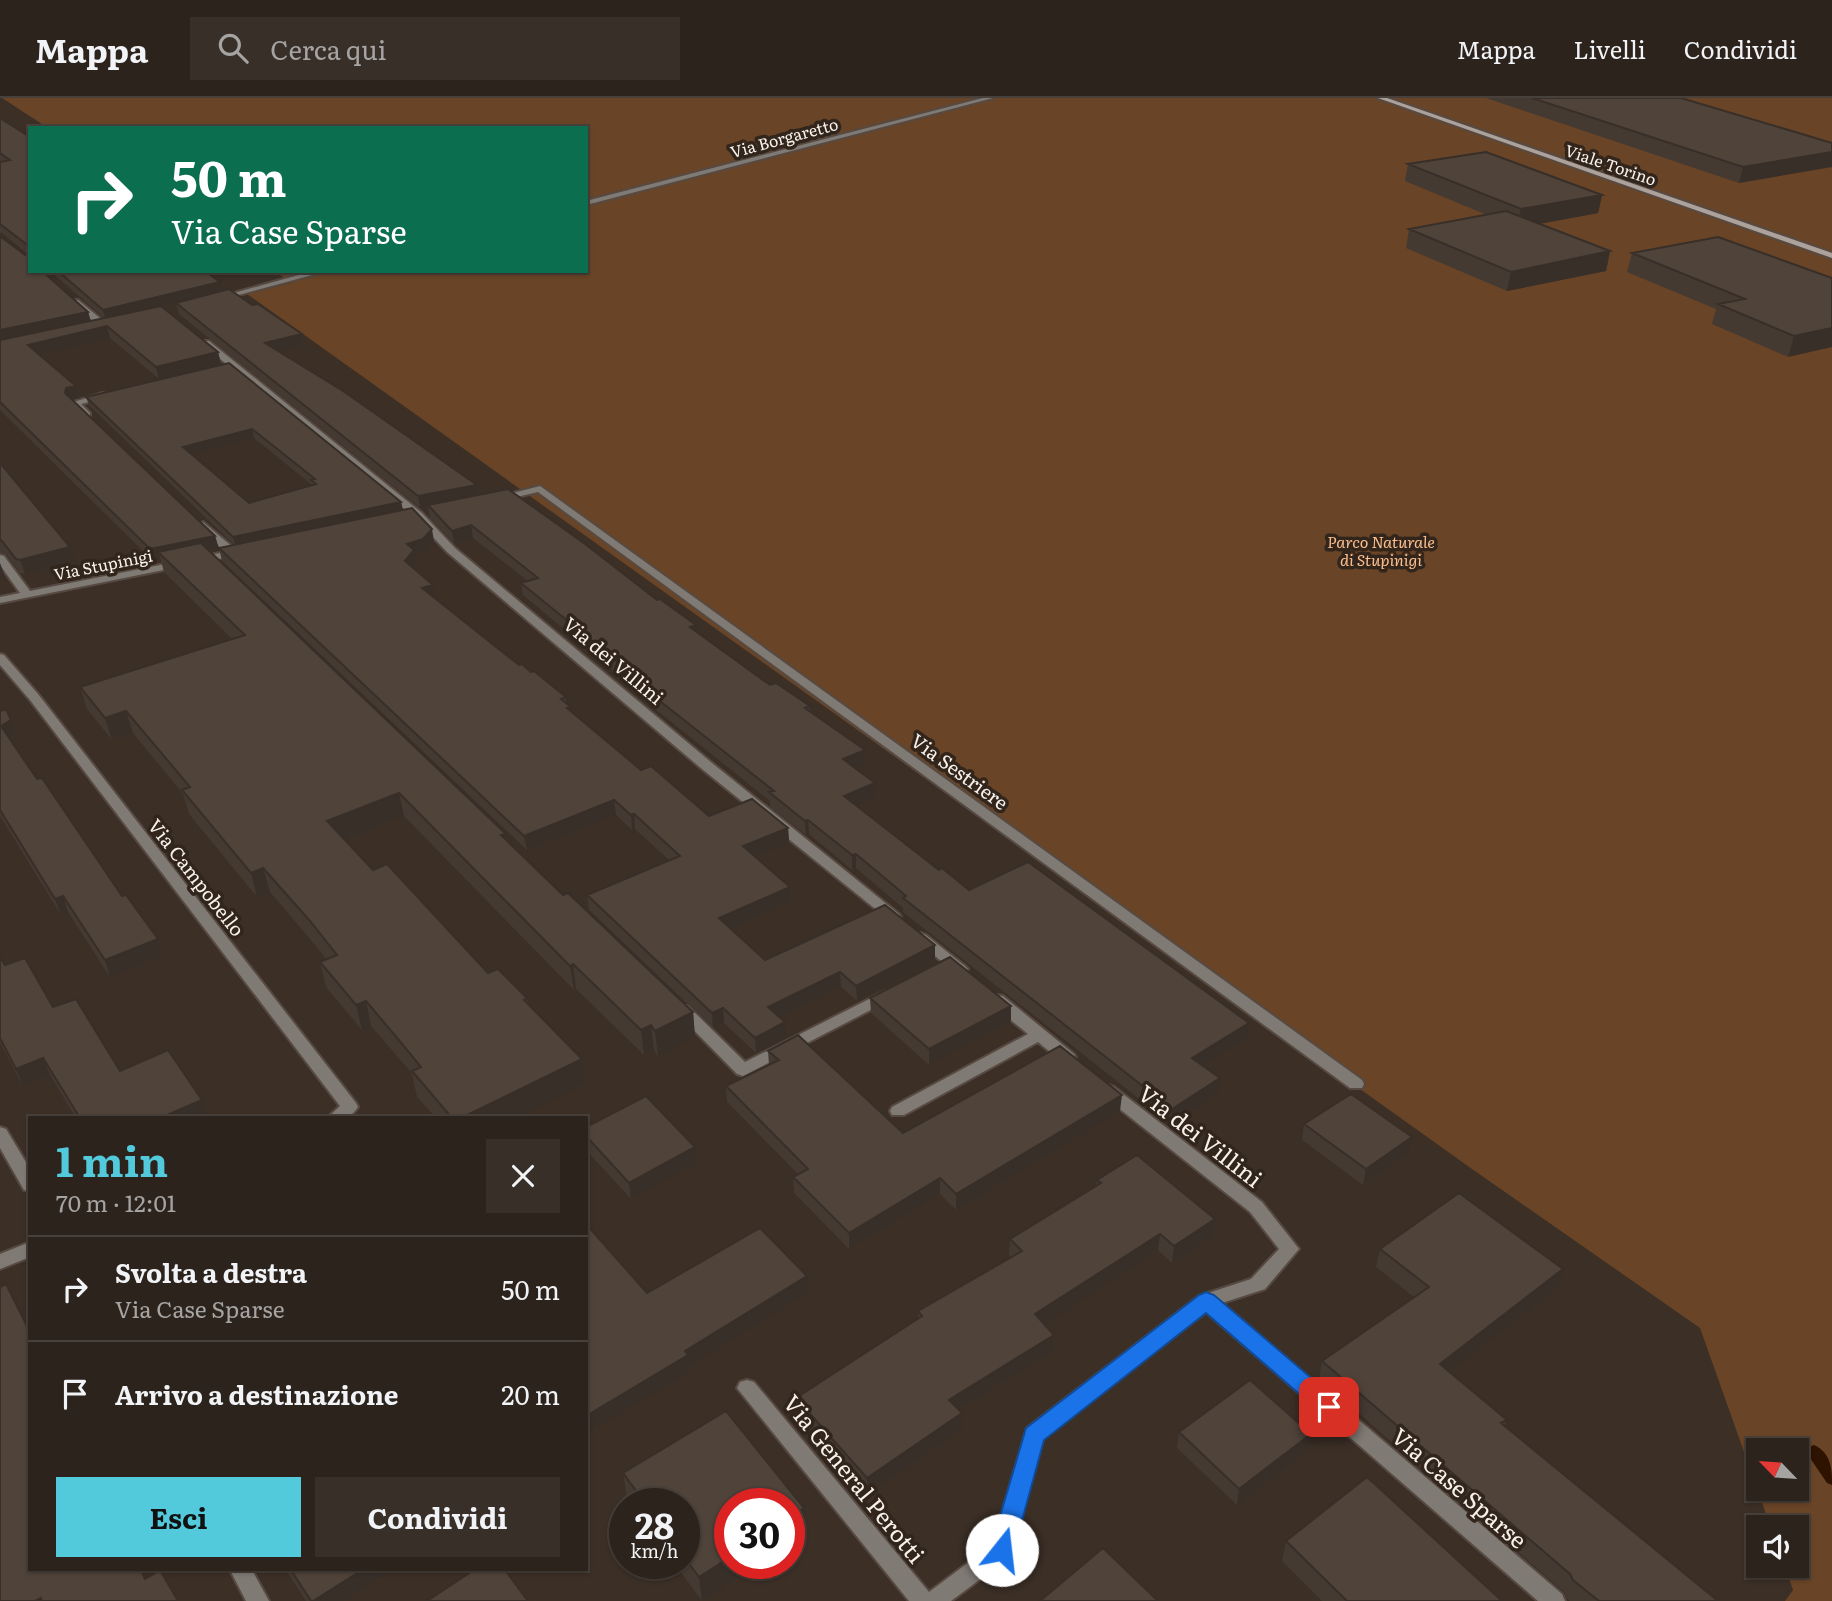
<!DOCTYPE html>
<html lang="it">
<head>
<meta charset="utf-8">
<style>
  :root { --surface:#2c231c; --page:#382f29; --text:#f1f3f6; --muted:#a6a4a3; --line:#48403b; --accent:#53cadc }
  body { margin:0; font-family:Literata,serif; background:var(--page); color:var(--text); height:100vh; display:flex; flex-direction:column; font-size:26px; white-space:nowrap }
  * { box-sizing:border-box; margin:0 }
  p { font-size:23px; color:var(--muted) }
  .icon { flex:none; width:38px; height:38px; fill:none; stroke:currentColor; stroke-width:2; stroke-linecap:round; stroke-linejoin:round }
  .map { position:relative; flex:1; overflow:hidden }
  .details { position:absolute; left:28px; top:1018px; width:560px; height:455px; display:flex; flex-direction:column; background:var(--surface); border-radius:0px; box-shadow:0 2px 5px #0004,0 0 0 2px var(--line) }
  .details>* { flex:none }
  .top-card { position:absolute; left:28px; top:28px; width:560px; height:147px; border-radius:0px; box-shadow:0 2px 5px #0004,0 0 0 2px var(--line); background:#0b6e4f; color:#fff; overflow:hidden }
  .needle { width:46px; rotate:295deg }
  .tools { position:absolute; left:1746px; top:1340px; display:grid; gap:14px }
  .tools a { display:grid; place-items:center; width:63px; height:63px; border-radius:0px; background:var(--surface); box-shadow:0 2px 5px #0004,0 0 0 2px var(--line); font-size:35px }
  .speed { position:absolute; left:609px; top:1390px; display:flex; gap:14px; font-size:35px; font-weight:700; text-align:center }
  .speed>* { display:grid; place-content:center; width:91px; height:91px; border-radius:50%; background:var(--surface); box-shadow:0 2px 5px #0004,0 0 0 2px var(--line); line-height:1 }
  .speed small { font-size:18px; font-weight:400 }
  .speed .limit { border:10px solid #d22; background:#fff; color:#111 }
  .pin { position:absolute; display:grid; place-items:center; width:60px; height:60px; color:#fff; margin:-30px; border-radius:14px; box-shadow:0 4px 10px #0006 }
  .me { position:absolute; width:77px; margin:-38px; rotate:16deg; stroke-linejoin:round; filter:drop-shadow(0 0 5px #0008) }
  .turn { display:flex; align-items:center; gap:24px; height:147px; padding:0 28px; font-size:32px }
  .turn .icon { width:91px; height:91px; stroke-width:2.5 }
  .turn b { display:block; font-size:49px; line-height:60px }
  .round { display:grid; place-items:center; flex:none; width:74px; height:74px; border-radius:0px; background:var(--page) }
  .head { display:flex; align-items:center; justify-content:space-between; height:119px; padding:0 28px }
  h1 { font-size:42px; font-weight:700; line-height:52px; color:var(--accent) }
  .action { display:flex; gap:14px; margin-top:auto; padding:14px 28px }
  .action a { flex:1; height:80px; border-radius:0px; background:var(--accent); color:#111; font-size:28px; font-weight:700; line-height:80px; text-align:center }
  .action a+a { background:var(--page); color:var(--text) }
  ul { padding:0; list-style:none }
  li { display:flex; align-items:center; gap:21px; height:105px; padding:0 28px; border-top:2px solid var(--line) }
  li div { flex:1 }
  li b { display:block; font-size:26px }
  li em { font-style:normal }
  header { display:flex; align-items:center; gap:42px; box-sizing:border-box; height:98px; padding:0 35px; background:var(--surface); border-bottom:2px solid var(--line) }
  header strong { font-size:33px }
  nav { display:flex; gap:38px; margin-inline-start:auto; font-size:24px }
  .search { width:490px; height:63px; background:var(--page); display:flex; align-items:center; gap:18px; box-sizing:border-box; padding:0 24px; border-radius:0px; color:var(--muted); font-size:26px }
  .map>svg:first-child { display:block }
  .green { fill:#694426; fill-rule:evenodd }
  .lines { fill:none; stroke-linecap:round; stroke-linejoin:round }
  .stream { fill:#2d1300; fill-rule:evenodd }
  .minor-casing { stroke:#564a42; stroke-width:4 }
  .tertiary-casing { stroke:#564a42; stroke-width:4 }
  .secondary-casing { stroke:#564a42; stroke-width:4 }
  .minor { fill:#807a75; fill-rule:evenodd }
  .tertiary { fill:#807a75; fill-rule:evenodd }
  .secondary { fill:#aca29b; fill-rule:evenodd }
  .wall { fill:#453a32; fill-rule:evenodd }
  .shaded-wall { fill:#382f29 }
  .building { fill:#50433a; stroke:#382f29; stroke-width:2; fill-rule:evenodd }
  .route { fill:#1a73e8; stroke:#114b97; stroke-width:2 }
  .labels { text-anchor:middle; dominant-baseline:central; stroke-width:7; stroke-linejoin:round; paint-order:stroke }
  .far-street-label { font-size:16px; fill:#f9f1eb; stroke:#31251c }
  .far-park-label { font-size:16px; font-style:italic; fill:#fcbd8c; stroke:#31251c }
  .street-label { font-size:19px; fill:#f9f1eb; stroke:#31251c }
  .near-street-label { font-size:23px; fill:#f9f1eb; stroke:#31251c }
</style>
</head>
<body>
<header>
<strong>Mappa</strong>
<div class="search"><svg class="icon" aria-label="search" viewBox="0 0 24 24"><circle cx="10" cy="10" r="6"/><path d="M15 15l6 6"/></svg>Cerca qui</div>
<nav><a>Mappa</a><a>Livelli</a><a>Condividi</a></nav>
</header>
<div class="map">
<svg width="1832" height="1503" viewBox="0 0 1832 1503">
  <rect width="100%" height="100%" fill="#3b2f26"/>
  <path class="green" d="M2,0H1832V1503H1785L1793,1492L1785,1468H1797V1430H1771L1700,1230L1472,1071L247,196L291,185L275,173H586V30H48ZM1759,1353H1797V1391H1759Z"/>
  <g class="lines">
    <path class="stream" d="M1814,1347C1831,1355 1832,1370 1832,1387L1827,1385L1806,1354L1809,1349Z"/>
    <g class="minor-casing">
      <path id="minor" d="M203,243H209L422,415L455,450L712,665L899,816L901,819L899,822H889L702,671L447,454L414,419L203,247Z
        M103,295L106,296V300L81,306L90,315V319H84L70,305Z
        M540,388L1362,982L1364,986L1362,990H1350L538,394L499,403L494,400Z
        M203,424L235,451L243,452V456L0,505V499L20,495L0,467V457L4,458L30,493L225,454L199,429L198,427Z
        M0,556L4,557L38,596L356,1005L358,1009C350,1022 340,1020 327,1020L340,1008L30,602L0,567Z
        M921,835L926,837L965,868L968,871L965,874H955L916,843L914,840Z
        M885,893L890,894L893,898L890,902L743,978L737,976L674,912L676,908H688L745,964Z
        M997,897L1003,898L1074,956L1076,960L1074,964H1062L1038,944L904,1017H892L890,1013L892,1009L1028,936L991,906L989,902L991,898Z
        M1108,987L1114,989L1262,1104L1299,1151L1265,1191L1222,1205L1562,1496L1565,1503H1538L1206,1214L1043,1341L1010,1459L951,1503H909L737,1290L740,1284L747,1282L754,1284L929,1494L993,1446L1027,1330L1199,1198L1251,1181L1279,1151L1250,1114L1102,997L1100,993L1102,989Z
        M0,1029L6,1031L30,1071V1093L24,1092L0,1050Z
        M30,1144V1159L0,1171V1156Z
        M230,1472H252L269,1503H246Z"/>
    </g>
    <g class="tertiary-casing">
      <path id="tertiary" d="M983,0H993L586,107V103Z
        M313,173H327L220,202L216,200Z
        M72,202H78L107,226V230H101L72,206Z"/>
    </g>
    <g class="secondary-casing">
      <path id="secondary" d="M1378,0H1387L1832,155V160Z"/>
    </g>
    <use href="#minor" class="minor"/>
    <use href="#tertiary" class="tertiary"/>
    <use href="#secondary" class="secondary"/>
  </g>
  <path class="wall" d="M1486,0H1681L1832,45L1739,85Z
    M0,20L30,39V173L88,214L91,223L104,220L50,173H205L222,193L252,207L302,236L304,246L278,253L477,387L478,397L696,533L770,587L810,608V614L865,666L855,670L875,685L876,699L856,707L939,772L969,792L1249,925L1247,940L1202,967L1218,995L1171,1026L903,814V810L856,770L852,772L809,736L806,737L770,709V703L620,583L619,577L523,497L521,485L528,483L473,440L454,445L430,420L428,409L420,410L179,216L176,205L162,209L218,254L221,266L159,281L110,240L39,256L76,288L80,300L72,302L215,438L219,451L209,453L563,797L693,914L695,939L658,959L654,952L644,957L576,891L574,892L404,718L345,742L373,772L488,875L527,900L528,906L582,961L585,986L518,1020H436L417,999L412,976L409,972L371,928L362,932L326,889L320,864L327,862L316,848L270,794L257,799L189,716L183,696L133,635L112,642L87,611L80,589L232,541L164,474L161,463L154,464L0,312V138L25,157H29L2,135H0V64H1L0,63Z
    M1408,66L1602,97L1598,115L1538,126L1610,153L1606,173L1507,193L1406,150L1409,131L1487,117L1405,83Z
    M1632,155L1832,180L1788,259L1712,226L1716,211L1627,174Z
    M229,265L401,404L403,412L434,444L425,454L415,457L416,465L412,470L433,487L435,500L519,567L531,574L566,599V605L571,613L641,672L709,718L788,730L789,744L755,758L790,789L791,803L730,830L765,862L935,863L857,903L841,889L779,919L786,940L756,955L724,925L713,930L589,812L587,797L670,763L635,731L632,732L616,717L527,752L222,463L219,450L234,447L89,307L86,299ZM254,340L312,387L249,405L191,356Z
    M0,365L74,463L25,476L20,475L6,456L0,455Z
    M0,613L11,622L16,637L10,641L37,681L122,798L158,841L163,858L110,879L68,814L61,817L0,718Z
    M0,859L5,867L53,909L120,973L202,1002L207,1018L203,1020H76L50,977L23,988L0,945Z
    M870,900L1011,923L929,967L871,915Z
    M768,953L903,1035L1120,1013L956,1112L940,1096L849,1151L794,1095L793,1079L798,1076L727,1004L726,988L769,967Z
    M1304,1026L1408,1055L1363,1087L1302,1042Z
    M586,1029L697,1065L631,1101L586,1052Z
    M1097,1082L1215,1121L1213,1138L1172,1165L1158,1152L1044,1226L1054,1237L1053,1253L959,1312L962,1332L868,1396L797,1316L796,1300L918,1221V1213L1011,1159L1009,1157L1010,1141L1096,1088Z
    M1380,1151L1558,1189L1449,1273L1507,1322L1505,1328L1718,1503H1570L1566,1500L1564,1494L1319,1281L1322,1263L1414,1199L1376,1169Z
    M1179,1334L1311,1336L1308,1352L1237,1407L1177,1350Z
    M623,1375L806,1434L730,1465H760L702,1503L674,1465H684V1405H631L627,1399Z
    M1286,1443L1502,1503H1322L1282,1463Z
    M286,1472H391L344,1503H306Z"/>
  <path class="shaded-wall" d="M1832,54V69L1739,85L1743,69Z
    M1602,97L1598,115L1517,130L1521,111Z
    M1610,153L1606,173L1507,193L1511,174Z
    M220,184L222,194L106,222L103,212Z
    M88,214L91,225L0,244V232Z
    M107,228L110,240L31,258L28,247Z
    M1832,230V249L1788,259L1794,238Z
    M302,236L304,246L267,256L265,245Z
    M218,254L221,266L159,281L156,269Z
    M76,288L80,300L69,302L65,295L66,290Z
    M252,331L254,340L185,358L183,349Z
    M477,387L479,399L420,410L418,398Z
    M401,404L403,414L236,448L233,439Z
    M471,427L473,440L454,445L452,433Z
    M432,431L434,444L425,454L415,457L416,465L407,476L405,463L407,446Z
    M215,438L219,451L167,462L158,454L161,463L154,464L150,451Z
    M70,449L74,463L25,476L20,462Z
    M0,465L5,479L0,480Z
    M433,487L435,500L422,490Z
    M126,613L133,635L112,642L105,620Z
    M11,622L16,637L6,643L1,628Z
    M865,652V666L843,675V661Z
    M875,685L876,699L845,712L844,698Z
    M399,695L404,718L332,747L327,723Z
    M614,702L616,717L527,752L524,738Z
    M634,716L635,731L632,732L631,717Z
    M808,722L809,736L806,737L805,723Z
    M788,730L789,744L744,763L743,748Z
    M856,756V770L852,772V757Z
    M263,770L270,794L257,799L251,775Z
    M790,789L791,803L720,835L719,820Z
    M63,798L68,814L61,817L55,801Z
    M158,841L163,858L110,879L105,862Z
    M935,847V863L857,903L856,888Z
    M573,866L576,891L574,892L570,868Z
    M840,874L841,889L769,924L768,909Z
    M366,903L371,928L362,932L356,907Z
    M1011,908V923L929,967V951Z
    M723,910L724,925L713,930L712,915Z
    M693,914L695,939L658,959L655,933Z
    M785,924L786,940L756,955L755,940Z
    M1249,925L1247,940L1190,975L1192,960Z
    M651,927L654,952L644,957L641,932Z
    M43,960L50,977L23,988L16,971Z
    M582,961L585,986L518,1020H461Z
    M1220,980L1218,995L1171,1026L1172,1011Z
    M1122,997L1120,1013L956,1112V1096Z
    M202,1002L207,1018L203,1020H160Z
    M1412,1039L1408,1055L1363,1087L1366,1071Z
    M695,1049L697,1065L631,1101L629,1085Z
    M940,1080V1096L849,1151V1135Z
    M1215,1121L1213,1138L1172,1165L1174,1148Z
    M1160,1136L1158,1152L1034,1233L1035,1216Z
    M1563,1171L1558,1189L1435,1284L1440,1266Z
    M807,1178L808,1194L689,1268L690,1273L586,1335V1318L685,1253Z
    M1054,1237L1053,1253L949,1318V1302Z
    M962,1315V1332L868,1396L867,1380Z
    M1311,1336L1308,1352L1237,1407L1239,1391Z
    M804,1410L806,1434L789,1445V1420Z
    M730,1459V1465H760L702,1503L699,1479Z
    M362,1472H391L344,1503H313Z"/>
  <path class="building" d="M1532,0H1681L1832,45V54L1743,69Z
    M0,20L30,39V173H42L88,214L0,232V138L25,157H29L30,149L0,126V64L10,62L0,55Z
    M1486,54L1602,97L1521,111L1408,66Z
    M1506,113L1610,153L1511,174L1409,131Z
    M1718,139L1832,180V230L1794,238L1718,206L1745,201L1632,155Z
    M58,173H205L220,184L103,212Z
    M229,191L252,207L258,206L302,236L265,245L343,293L477,387L418,398L176,205Z
    M161,208L218,254L156,269L107,228L28,247L76,288L66,290L65,295L215,438L150,451L0,304V242Z
    M229,265L401,404L233,439L86,299ZM252,331L315,381L311,382L316,386L249,405L183,349Z
    M0,365L70,449L20,462L16,461L2,443L0,442Z
    M508,391L585,446L657,502L660,501L696,527L690,529L770,587L776,585L810,608L805,610L865,652L843,661L875,685L844,698L939,772L942,770L969,792L1028,764L1249,925L1192,960L1220,980L1172,1011L903,800L906,798L856,756L852,757L808,722L805,723L769,694L774,693L618,570L623,568L521,485L538,480L471,427L452,433L428,407Z
    M412,410L432,431L423,441L407,446L414,452L405,463L433,487L422,490L519,567L522,566L531,574L534,573L566,599L561,601L571,609L567,610L641,672L651,668L709,718L752,701L788,730L743,748L790,789L719,820L765,862L885,807L935,847L856,888L840,874L768,909L785,924L755,940L723,910L712,915L587,797L680,758L634,716L631,717L614,702L524,738L219,450Z
    M201,445L506,736L501,737L563,797L568,795L693,914L655,933L651,927L641,932L573,866L570,868L399,695L327,723L373,772L387,766L488,875L498,871L527,900L524,902L582,961L461,1020H452L412,973L421,969L403,947L366,903L356,907L320,864L337,857L310,823L263,770L251,775L182,692L190,689L126,613L105,620L80,589L245,537L158,454Z
    M6,611L11,622L1,628L37,681L42,680L122,798L126,797L158,841L105,862L63,798L55,801L0,712V613Z
    M0,859L5,867L25,860L53,909L76,901L120,973L168,952L202,1002L160,1020H80L43,960L16,971L0,940Z
    M950,859L1011,908L929,951L870,900Z
    M798,937L903,1035L1060,948L1122,997L956,1096L940,1080L849,1135L793,1079L808,1071L726,988L779,962L768,953Z
    M1351,996L1412,1039L1366,1071L1304,1026Z
    M646,998L695,1049L629,1085L586,1038V1029Z
    M1137,1057L1215,1121L1174,1148L1160,1136L1035,1216L1054,1237L949,1302L962,1315L867,1380L796,1300L922,1218L918,1213L1022,1153L1010,1141L1101,1085L1097,1082Z
    M1459,1095L1563,1171L1440,1266L1507,1322L1501,1325L1718,1503H1599L1573,1482L1570,1476L1322,1263L1429,1189L1380,1151Z
    M586,1126L647,1195L760,1130L807,1178L685,1253L688,1257L586,1318Z
    M6,1186L30,1234V1472H141L145,1481L160,1472L178,1503H42L41,1500L35,1503H0V1189Z
    M1250,1282L1311,1336L1239,1391L1179,1334Z
    M726,1313L804,1410L789,1420V1405H730V1459L699,1479L684,1459V1405H645L623,1375Z
    M1367,1379L1502,1503H1347L1286,1443Z
    M1103,1450L1158,1503H1040Z
    M291,1472H362L313,1503H311Z
    M474,1472H505L528,1503H427Z"/>
  <path class="route" d="M1206,1194L1214,1197L1337,1302L1340,1309L1337,1315L1329,1318L1321,1315L1206,1215L1044,1342L1014,1452L1011,1460L1002,1463L993,1460L990,1452L1026,1330L1199,1197Z"/>
  <g class="labels">
    <g class="far-street-label">
      <text transform="translate(784 39) rotate(-15)">Via Borgaretto</text>
      <text transform="translate(1611 66) rotate(19)">Viale Torino</text>
      <text transform="translate(103 466) rotate(-11)">Via Stupinigi</text>
    </g>
    <g class="far-park-label">
      <text x="1381" y="443">Parco Naturale<tspan x="1381" dy="18">di Stupinigi</tspan></text>
    </g>
    <g class="street-label">
      <text transform="translate(614 562) rotate(40)">Via dei Villini</text>
      <text transform="translate(960 673) rotate(36)">Via Sestriere</text>
      <text transform="translate(197 779) rotate(52)">Via Campobello</text>
    </g>
    <g class="near-street-label">
      <text transform="translate(1201 1037) rotate(38)">Via dei Villini</text>
      <text transform="translate(855 1380) rotate(51)">Via General Perotti</text>
      <text transform="translate(1460 1389) rotate(41)">Via Case Sparse</text>
    </g>
  </g>
</svg>
<div class="tools">
<a><svg class="needle" viewBox="-14 -14 28 28"><path d="M0-13l5 13h-10z" fill="#e53935"/><path d="M0 13l5-13h-10z" fill="#a6a4a3"/></svg></a>
<a><svg class="icon" aria-label="sound" viewBox="0 0 24 24"><path d="M4 9h4l5-4v14l-5-4H4zM17 9q2 3 0 6"/></svg></a>
</div>
<div class="speed"><div>28<small>km/h</small></div><div class="limit">30</div></div>
<div class="pin" style="left:1329px;top:1309px;background:#d93025"><svg class="icon" aria-label="arrive" viewBox="0 0 24 24"><path d="M6 21V4h12l-3 4 3 4H6"/></svg></div>
<svg class="me" style="left:1002px;top:1452px" viewBox="-20 -20 40 40"><circle r="19" fill="#fff"/><path d="M0-13L10 11 0 6-10 11z" fill="#1a73e8"/></svg>
<div class="top-card">
<div class="turn"><svg class="icon" aria-label="right" viewBox="0 0 24 24"><path d="M7 20v-9h11M14 6l5 5-5 5"/></svg><div><b>50 m</b>Via Case Sparse</div></div>
</div>
<section class="details">
<div class="head"><div><h1>1 min</h1><p>70 m · 12:01</p></div><a class="round"><svg class="icon" aria-label="close" viewBox="0 0 24 24"><path d="M6 6l12 12M18 6L6 18"/></svg></a></div>
<ul>
<li><svg class="icon" aria-label="right" viewBox="0 0 24 24"><path d="M7 20v-9h11M14 6l5 5-5 5"/></svg><div><b>Svolta a destra</b><p>Via Case Sparse</p></div><em>50 m</em></li>
<li><svg class="icon" aria-label="arrive" viewBox="0 0 24 24"><path d="M6 21V4h12l-3 4 3 4H6"/></svg><div><b>Arrivo a destinazione</b></div><em>20 m</em></li>
</ul>
<div class="action"><a>Esci</a><a>Condividi</a></div>
</section>
</div>
</body>
</html>
